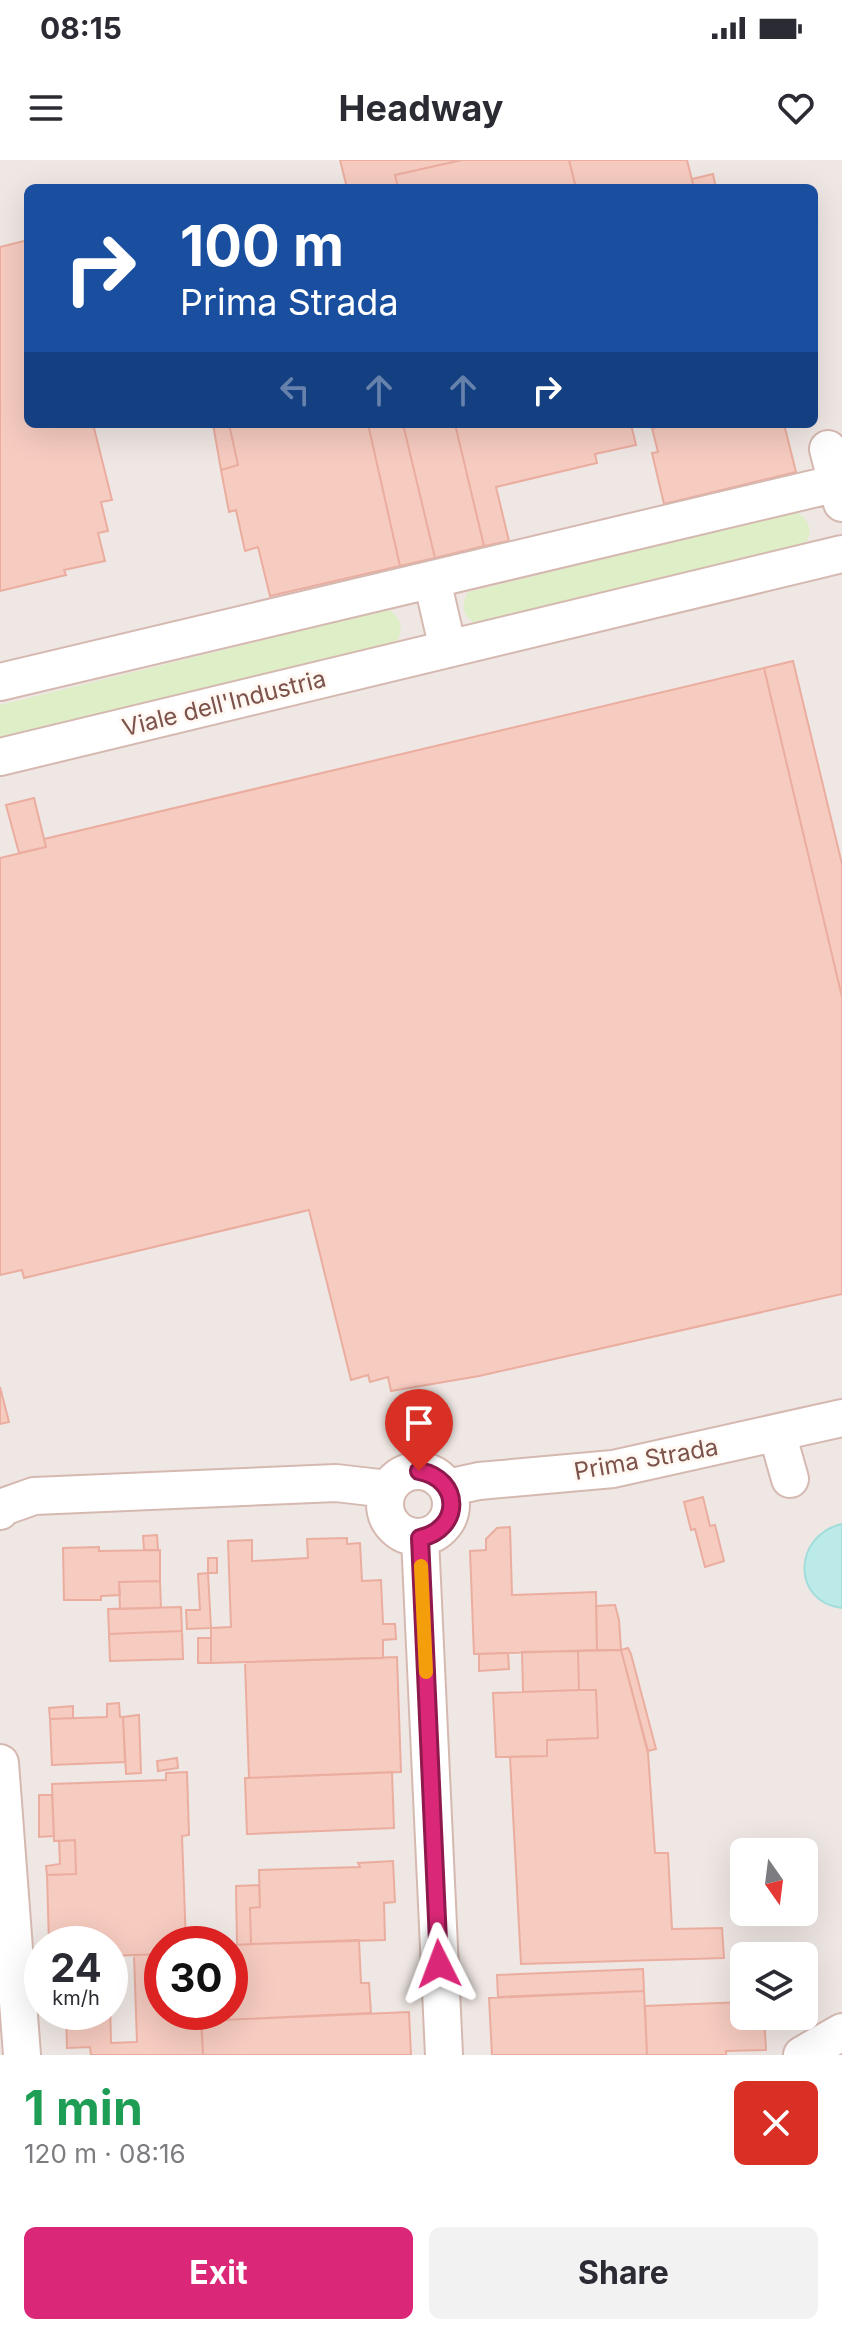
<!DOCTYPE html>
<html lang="en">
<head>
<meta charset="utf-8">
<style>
  :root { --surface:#fff; --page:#f2f2f3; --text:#2b2b33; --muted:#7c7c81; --accent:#db2777 }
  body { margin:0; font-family:Inter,sans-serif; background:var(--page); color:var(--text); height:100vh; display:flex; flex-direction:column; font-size:30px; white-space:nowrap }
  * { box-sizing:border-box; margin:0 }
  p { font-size:26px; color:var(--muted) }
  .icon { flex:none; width:44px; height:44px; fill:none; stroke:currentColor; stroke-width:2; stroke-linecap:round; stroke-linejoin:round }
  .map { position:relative; height:1895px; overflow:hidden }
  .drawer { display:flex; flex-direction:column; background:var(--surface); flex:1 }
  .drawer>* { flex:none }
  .top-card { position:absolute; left:24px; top:24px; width:794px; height:244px; border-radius:12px; box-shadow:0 8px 32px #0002; background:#1a4fa0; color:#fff; overflow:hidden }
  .needle { width:52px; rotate:166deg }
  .buttons { position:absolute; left:730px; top:1678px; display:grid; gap:16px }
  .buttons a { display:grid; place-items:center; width:88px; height:88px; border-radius:12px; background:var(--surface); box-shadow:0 8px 32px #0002; font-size:40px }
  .speed { position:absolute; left:24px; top:1766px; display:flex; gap:16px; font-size:40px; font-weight:700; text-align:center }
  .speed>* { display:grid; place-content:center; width:104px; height:104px; border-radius:50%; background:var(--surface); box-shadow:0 8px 32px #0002; line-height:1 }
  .speed small { font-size:20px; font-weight:400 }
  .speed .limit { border:12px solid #d22; background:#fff; color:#111 }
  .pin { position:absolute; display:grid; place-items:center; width:68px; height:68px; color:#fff; margin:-82px -34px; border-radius:50% 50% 50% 0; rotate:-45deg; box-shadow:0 0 8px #0007 }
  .pin .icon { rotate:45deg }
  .me { position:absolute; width:88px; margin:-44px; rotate:357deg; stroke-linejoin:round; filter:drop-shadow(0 0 6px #0008) }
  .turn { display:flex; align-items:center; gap:28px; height:168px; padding:0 24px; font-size:36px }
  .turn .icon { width:104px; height:104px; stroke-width:2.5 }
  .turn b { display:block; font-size:56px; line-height:68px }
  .lanes { display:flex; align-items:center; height:76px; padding:0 24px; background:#0003; justify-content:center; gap:40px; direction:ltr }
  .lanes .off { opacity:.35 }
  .round { display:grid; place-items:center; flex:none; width:84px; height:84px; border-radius:12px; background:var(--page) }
  .headline { display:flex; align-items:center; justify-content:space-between; height:136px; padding:0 24px }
  h1 { font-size:48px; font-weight:700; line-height:60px; color:#1e9e55 }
  .cta { display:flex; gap:16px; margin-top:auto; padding:16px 24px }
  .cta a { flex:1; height:92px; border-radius:12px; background:var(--accent); color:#fff; font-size:32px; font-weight:700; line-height:92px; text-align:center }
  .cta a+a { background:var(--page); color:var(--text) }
  .status { display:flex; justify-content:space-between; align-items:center; height:56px; padding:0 40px; background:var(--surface); direction:ltr }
  .status svg { height:22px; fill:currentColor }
  header { display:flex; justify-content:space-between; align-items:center; height:104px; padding:0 24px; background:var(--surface); font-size:36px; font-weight:700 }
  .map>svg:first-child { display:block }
  .industrial { fill:#efe7e3; fill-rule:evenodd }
  .green { fill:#deeec7 }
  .water { fill:#bceae8; stroke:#a1dddb; stroke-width:2 }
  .building { fill:#f6cbc0; stroke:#eaad9f; stroke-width:2 }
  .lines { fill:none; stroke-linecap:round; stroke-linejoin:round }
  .minor-casing { stroke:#d5b9b1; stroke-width:40 }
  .minor { stroke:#fff; stroke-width:36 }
  .route-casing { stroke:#8e194d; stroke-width:20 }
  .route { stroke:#db2777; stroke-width:14 }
  .slow { stroke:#f59e0b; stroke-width:14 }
  .labels { text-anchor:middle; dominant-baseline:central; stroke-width:6; stroke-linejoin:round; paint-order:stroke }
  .street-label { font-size:24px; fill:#7c524a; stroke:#fff8f2 }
</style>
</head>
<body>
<div class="status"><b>08:15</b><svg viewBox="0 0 49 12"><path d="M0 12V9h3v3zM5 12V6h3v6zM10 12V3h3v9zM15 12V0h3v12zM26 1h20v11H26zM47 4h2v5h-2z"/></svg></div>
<header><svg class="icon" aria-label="menu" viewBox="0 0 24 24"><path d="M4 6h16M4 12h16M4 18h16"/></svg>Headway<svg class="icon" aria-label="heart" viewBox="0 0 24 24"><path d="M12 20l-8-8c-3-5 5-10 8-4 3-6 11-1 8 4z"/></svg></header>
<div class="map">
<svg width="842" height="1895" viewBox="0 0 842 1895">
  <rect width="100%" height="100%" fill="#fef3ea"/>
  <path class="industrial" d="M0,0H842V1895H0ZM28,28H814V264H28ZM744,1692H804V1752H744ZM42,1784H110V1852H42ZM162,1784H230V1852H162ZM744,1796H804V1856H744Z"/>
  <path class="green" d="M797,352C810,361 813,371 805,385L476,465C463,456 460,446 468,432Z
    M388,449C402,458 404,468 396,483L0,580V545Z"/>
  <path class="water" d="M842,1364V1448C791,1442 793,1375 842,1364Z"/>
  <path class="building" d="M340,0H462L395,15L398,28H347Z
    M462,0H569L576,28H398L395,15Z
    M569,0H687L694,28H576Z
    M713,14L716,28H694L692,19Z
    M28,80V264H93L112,340L101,342L108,371L98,373L105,401L64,410L66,415L0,431V87Z
    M213,264H229L238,305L221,310Z
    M229,264H368L400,406L270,436L258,387L245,391L236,350L229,352L221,310L238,305Z
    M368,264H403L435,398L400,406Z
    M403,264H455L484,386L435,398Z
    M455,264H631L636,285L595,294L597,303L496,327L509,381L484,386Z
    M670,264H784L796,312L664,344L652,293L658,292L652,268Z
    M793,501L842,704V837L764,508Z
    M764,508L842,837V1134L479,1216L391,1231L388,1217L370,1222L368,1215L351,1220L309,1050L24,1118L22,1110L0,1115V698L46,687L44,679Z
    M34,638L46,687L19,693L6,645Z
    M0,1227L9,1262L0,1264Z
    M703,1337L710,1366L715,1365L724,1401L705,1407L695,1369L691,1370L684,1342Z
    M510,1367L512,1435L596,1432L597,1490L474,1494L470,1391L486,1390V1379L497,1368Z
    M157,1375L158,1390H144L143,1376Z
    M347,1378V1384L360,1383L362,1421L381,1420L383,1464H395L396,1479L383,1480V1498L211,1503V1468L231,1467L228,1381L252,1380V1401L308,1398L307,1379Z
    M99,1387V1391L160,1390V1421L119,1422L120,1435L101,1436V1440H64L63,1388Z
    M208,1398H217V1413H208Z
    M208,1413L211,1468L187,1469L186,1450H200L198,1414Z
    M160,1421L161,1448L120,1449L119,1422Z
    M615,1445L619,1460L621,1490H597L596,1446Z
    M181,1447L182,1471L109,1474L108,1449Z
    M182,1471L183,1499L110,1501L109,1474Z
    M198,1478H211V1503H198Z
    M628,1488L631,1494L656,1589L648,1591L621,1490Z
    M621,1490L648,1593L655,1693H668L672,1769L722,1768L724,1798L521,1804L510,1597L547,1596V1580L598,1578L596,1530H579L578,1491Z
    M578,1491L579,1530L523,1532L522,1492Z
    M508,1493L509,1509L479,1511V1494Z
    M397,1497L401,1612L249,1618L245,1502Z
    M579,1530H596L598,1578L547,1580V1596L496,1597L493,1533Z
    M119,1543L120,1557H123L125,1602L52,1605L50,1559L107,1557V1544Z
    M73,1546V1558L50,1559L49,1548Z
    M139,1555L141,1613L126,1614L123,1557Z
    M177,1598L178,1608L158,1611L157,1601Z
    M187,1612L189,1675L182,1676L186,1784H162V1794L110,1796V1784H49L47,1715L76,1714L75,1680L54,1681L52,1624L166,1620V1613Z
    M392,1612L394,1668L247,1674L245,1618Z
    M39,1635H52L54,1676L39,1677Z
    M75,1680L76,1714L47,1715L46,1706L60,1704L59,1681Z
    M393,1701L395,1742L384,1743L385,1780L251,1784L250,1748L260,1747L259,1710L360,1707L358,1703Z
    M259,1725L260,1747L250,1748L251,1784L237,1785L236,1726Z
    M359,1780L361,1823H369L371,1853L201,1861V1852H230V1785Z
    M162,1794V1852H201L203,1895H91L90,1887L67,1888L66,1852H110V1841L111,1883L137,1882L134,1795Z
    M643,1809L644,1831L498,1837L497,1815Z
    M644,1831L647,1895H492L489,1838Z
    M744,1842V1856H764L766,1890L726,1891V1895H647L645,1846Z
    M409,1852L411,1895H203L201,1861Z"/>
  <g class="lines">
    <g class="minor-casing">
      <path id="minor" d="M828,289L842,343
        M432,420L448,489
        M0,522L842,322
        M0,597L842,394
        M777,1273L790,1319
        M385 1344a33 33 0 1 1 66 0a33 33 0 1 1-66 0Z
        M447,1328L479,1321L613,1309L842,1258
        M0,1351L3,1347L34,1336L336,1323L388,1329
        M420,1378L444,1895
        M0,1603L22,1895
        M802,1895L842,1872"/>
    </g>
    <use href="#minor" class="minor"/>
  </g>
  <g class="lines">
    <g class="route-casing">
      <path id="route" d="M419,1311C462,1319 462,1369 420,1378L439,1804"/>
    </g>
    <use href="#route" class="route"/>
    <path class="slow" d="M421,1406L426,1512"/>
  </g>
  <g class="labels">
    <g class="street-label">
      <text transform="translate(224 543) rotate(-14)">Viale dell'Industria</text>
      <text transform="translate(646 1299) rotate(-10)">Prima Strada</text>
    </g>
  </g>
</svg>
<div class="buttons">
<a><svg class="needle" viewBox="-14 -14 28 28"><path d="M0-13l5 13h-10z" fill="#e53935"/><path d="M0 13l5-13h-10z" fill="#7c7c81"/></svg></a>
<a><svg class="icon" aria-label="layers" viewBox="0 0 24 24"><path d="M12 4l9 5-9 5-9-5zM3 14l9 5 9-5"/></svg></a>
</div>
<div class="speed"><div>24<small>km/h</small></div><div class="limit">30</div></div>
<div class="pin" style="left:419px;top:1311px;background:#d93025"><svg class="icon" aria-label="arrive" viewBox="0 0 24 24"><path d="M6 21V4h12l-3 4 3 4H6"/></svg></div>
<svg class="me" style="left:439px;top:1804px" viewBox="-20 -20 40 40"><path d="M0-17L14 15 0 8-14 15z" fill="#db2777" stroke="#fff" stroke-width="4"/></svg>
<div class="top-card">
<div class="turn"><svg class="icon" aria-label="right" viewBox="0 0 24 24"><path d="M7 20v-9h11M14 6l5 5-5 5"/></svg><div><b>100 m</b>Prima Strada</div></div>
<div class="lanes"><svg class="icon off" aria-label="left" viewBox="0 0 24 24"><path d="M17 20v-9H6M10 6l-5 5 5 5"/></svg><svg class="icon off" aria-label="ahead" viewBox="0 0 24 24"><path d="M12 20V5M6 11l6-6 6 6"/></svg><svg class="icon off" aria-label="ahead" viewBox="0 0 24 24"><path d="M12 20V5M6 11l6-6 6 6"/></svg><svg class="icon" aria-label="right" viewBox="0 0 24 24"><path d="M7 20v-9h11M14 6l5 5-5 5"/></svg></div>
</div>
</div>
<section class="drawer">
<div class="headline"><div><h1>1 min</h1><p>120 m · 08:16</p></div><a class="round" style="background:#d93025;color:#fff"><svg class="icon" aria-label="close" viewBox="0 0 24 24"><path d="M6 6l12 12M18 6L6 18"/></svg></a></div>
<div class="cta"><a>Exit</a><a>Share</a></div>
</section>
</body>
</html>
